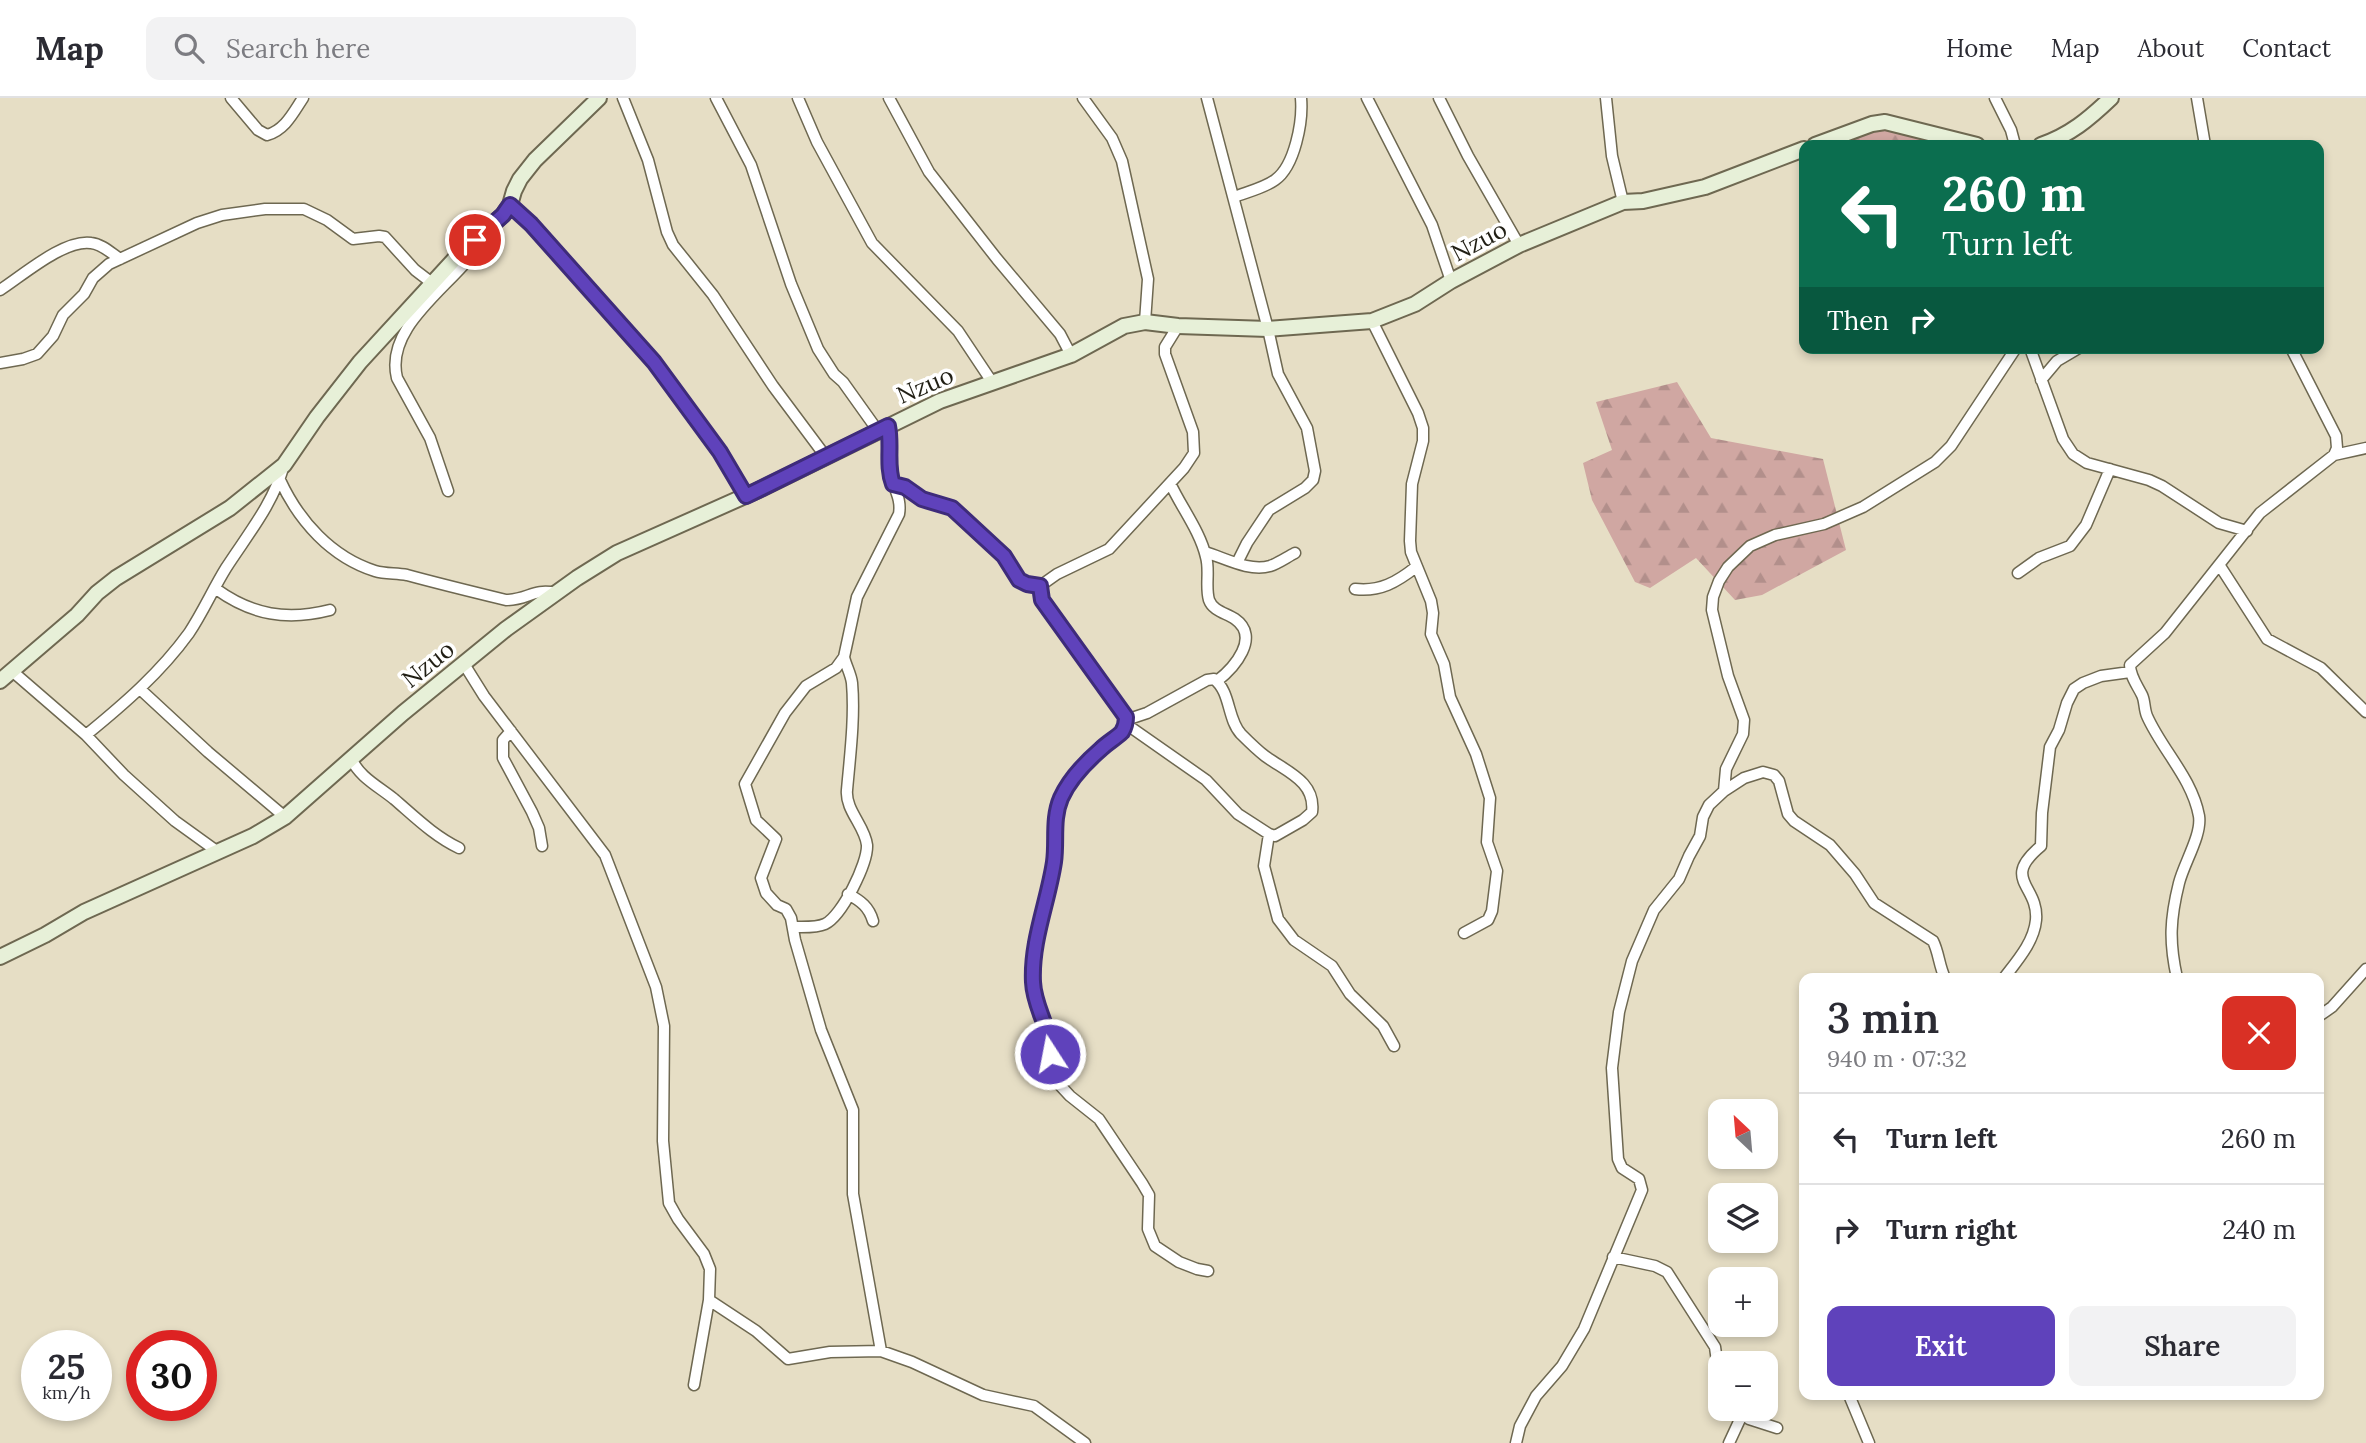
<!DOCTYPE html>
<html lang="en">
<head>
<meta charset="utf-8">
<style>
  :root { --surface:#fff; --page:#f2f2f3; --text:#2b2b33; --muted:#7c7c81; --line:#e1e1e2; --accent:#5f42bb }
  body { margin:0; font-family:Lora,serif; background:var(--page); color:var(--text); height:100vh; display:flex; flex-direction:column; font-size:26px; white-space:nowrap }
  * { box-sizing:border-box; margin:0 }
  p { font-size:23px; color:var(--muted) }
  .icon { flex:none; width:38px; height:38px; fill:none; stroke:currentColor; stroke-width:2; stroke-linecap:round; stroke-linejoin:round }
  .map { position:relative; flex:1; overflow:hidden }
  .drawer { position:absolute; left:1799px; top:875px; width:525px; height:427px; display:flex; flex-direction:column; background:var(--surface); border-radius:14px; box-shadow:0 4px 10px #0003 }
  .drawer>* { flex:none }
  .banner { position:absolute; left:1799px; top:42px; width:525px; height:214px; border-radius:14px; box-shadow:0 4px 10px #0003; background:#0b6e4f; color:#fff; overflow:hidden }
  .needle { width:46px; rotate:334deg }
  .fabs { position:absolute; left:1708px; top:1001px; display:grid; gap:14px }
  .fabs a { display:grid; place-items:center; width:70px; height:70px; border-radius:14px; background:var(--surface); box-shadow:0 4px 10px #0003; font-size:35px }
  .speed { position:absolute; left:21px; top:1232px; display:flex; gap:14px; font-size:35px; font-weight:700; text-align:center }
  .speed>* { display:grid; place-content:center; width:91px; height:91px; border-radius:50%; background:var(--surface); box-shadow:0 4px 10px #0003; line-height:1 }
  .speed small { font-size:18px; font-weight:400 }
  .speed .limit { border:10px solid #d22; background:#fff; color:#111 }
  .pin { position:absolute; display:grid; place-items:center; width:60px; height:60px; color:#fff; margin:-30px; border:4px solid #fff; border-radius:50%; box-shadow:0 2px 7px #0007 }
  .me { position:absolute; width:77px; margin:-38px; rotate:349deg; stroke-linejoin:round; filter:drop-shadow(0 0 5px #0008) }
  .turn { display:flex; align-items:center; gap:24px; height:147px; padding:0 28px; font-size:32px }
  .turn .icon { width:91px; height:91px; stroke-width:2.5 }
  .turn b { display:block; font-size:49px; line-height:60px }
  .then { display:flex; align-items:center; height:66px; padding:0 28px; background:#0003; gap:14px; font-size:26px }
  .round { display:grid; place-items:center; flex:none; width:74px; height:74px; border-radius:14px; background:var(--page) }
  .summary { display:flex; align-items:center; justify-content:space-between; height:119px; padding:0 28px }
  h1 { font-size:42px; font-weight:600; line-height:52px }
  .primary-button { display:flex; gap:14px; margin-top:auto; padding:14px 28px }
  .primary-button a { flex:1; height:80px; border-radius:14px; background:var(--accent); color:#fff; font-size:28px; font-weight:600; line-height:80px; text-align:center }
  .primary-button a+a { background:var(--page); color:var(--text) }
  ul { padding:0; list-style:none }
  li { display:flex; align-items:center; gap:21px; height:91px; padding:0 28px; border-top:2px solid var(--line) }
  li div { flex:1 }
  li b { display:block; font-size:26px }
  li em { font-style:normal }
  header { display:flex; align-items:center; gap:42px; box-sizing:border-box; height:98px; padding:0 35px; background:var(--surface); border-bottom:2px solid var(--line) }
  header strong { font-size:33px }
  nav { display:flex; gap:38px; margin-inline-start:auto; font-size:24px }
  .search { width:490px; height:63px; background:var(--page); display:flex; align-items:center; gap:18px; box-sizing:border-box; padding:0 24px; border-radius:14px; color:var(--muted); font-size:26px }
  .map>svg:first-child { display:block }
  .forest { fill:url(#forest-firs) }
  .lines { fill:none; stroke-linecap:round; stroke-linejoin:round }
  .street-casing { stroke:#6e6851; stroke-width:13 }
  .secondary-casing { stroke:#6e6851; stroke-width:18 }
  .street { stroke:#fff; stroke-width:10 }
  .secondary { stroke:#e7f0d8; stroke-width:14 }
  .route-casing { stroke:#3e2b7a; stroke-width:18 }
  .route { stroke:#5f42bb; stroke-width:12 }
  .labels { text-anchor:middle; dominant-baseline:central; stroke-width:7; stroke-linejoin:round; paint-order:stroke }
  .street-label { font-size:24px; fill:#201e14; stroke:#fff }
</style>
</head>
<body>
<header>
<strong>Map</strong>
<div class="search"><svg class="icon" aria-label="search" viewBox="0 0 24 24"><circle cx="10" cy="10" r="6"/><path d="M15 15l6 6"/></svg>Search here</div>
<nav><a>Home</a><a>Map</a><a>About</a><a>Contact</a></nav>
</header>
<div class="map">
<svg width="2366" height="1345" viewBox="0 0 2366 1345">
  <defs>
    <pattern id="forest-firs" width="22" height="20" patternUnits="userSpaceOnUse" patternTransform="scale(1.75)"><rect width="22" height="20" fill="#d0a7a2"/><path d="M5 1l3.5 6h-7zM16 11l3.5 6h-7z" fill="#b28f8b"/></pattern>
  </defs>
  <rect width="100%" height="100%" fill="#e6dec5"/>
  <path class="forest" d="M1877,31L1955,47H1834Z
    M1677,284L1711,340L1823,361L1846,452L1762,497L1735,502L1696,460L1650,490L1635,484L1592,402L1583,365L1612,352L1596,304Z"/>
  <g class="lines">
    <g class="street-casing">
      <path id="street" d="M231,0L258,32L267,37C285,32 293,15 303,0
        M623,0L648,62L667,134L673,147L713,197L773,288L826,359
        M716,0L751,67L791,186L818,251L834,276L843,284L878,333
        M798,0L817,44L872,145L958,233L992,284
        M889,0L929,74L997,161L1060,236L1071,257
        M1083,0L1112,40L1122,63L1148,181L1145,224
        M1207,0L1268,231L1278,276L1307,330L1315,373L1313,382L1305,390L1269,412L1247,445L1237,465
        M1367,0L1432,127L1451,183
        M1439,0L1468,58L1519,147
        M1606,0L1612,58L1623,104
        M1995,0L2011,32L2015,47
        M2197,0L2205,47
        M1234,99C1247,94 1264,90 1275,82C1295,68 1303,23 1301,0
        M510,107L531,126L655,264L720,354L746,398
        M0,192C22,178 64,141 91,145C102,146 111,155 120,161
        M1372,223L1418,315L1423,330V343L1412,386L1410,443L1411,454L1431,503L1433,515L1431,536L1444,566L1450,599L1476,656L1490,700L1487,744L1497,773L1492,813L1488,822L1464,835
        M1178,228L1165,249V256L1193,334L1194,355L1184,370L1109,451L1057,476L1040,488L1042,502L1126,619V626L1121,634L1092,660L1069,686L1061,701L1056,717L1054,762L1038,831L1032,884L1035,900L1050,942L1051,970L1053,977L1057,984L1070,998L1099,1021L1142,1085L1149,1097L1148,1131L1155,1148L1179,1164L1197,1171L1208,1173
        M2030,250L2063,341L2073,356L2087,365L2149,382L2162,388L2219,425L2247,433
        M2291,250L2336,338L2337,350L2334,357
        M0,265L23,261L37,256L53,238L63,217L84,196L93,180L109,166L197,125L222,117L265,111H304L327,122L353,141L379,138L385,139L415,172L432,185
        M2041,282L2057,263L2079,250
        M280,382C299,423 331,459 375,473C385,476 396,475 407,477C440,486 473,494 506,502C528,502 533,490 556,495
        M1170,385C1181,409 1200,433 1206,459C1210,472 1205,489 1209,502C1213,513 1226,515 1235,521C1261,539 1234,570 1217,583
        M893,386L905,389L922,401L952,410L1005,458L1019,482L1027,487L1040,488
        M448,393L430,340L397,280C383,223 464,182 485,137
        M1205,454C1225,460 1249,474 1270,468C1279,465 1287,459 1295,455
        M2220,468L2267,541L2321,570L2366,614
        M2018,475L2039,460L2070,448L2086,427L2110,371
        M216,491C252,517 287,523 330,512
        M1355,491C1380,494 1397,484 1416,469
        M464,566L484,598L605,757L656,889L664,928L663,1043L669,1105L678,1121L704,1156L710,1171L709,1202L694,1287
        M12,573L86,637L124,677L175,723L218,754
        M141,592L208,654L285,719
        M1126,622L1147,615L1207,582L1214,581C1231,594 1227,621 1241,636C1248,643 1257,652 1265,658C1285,673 1316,683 1312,714L1303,722L1275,738L1269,736L1238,716L1206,682L1126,626
        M511,633L503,642V660L532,714L539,730L542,748
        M86,637C124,606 160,575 189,535C203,514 213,491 226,470C248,436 273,406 284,367
        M351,660C359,679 378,688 394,701C415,719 434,738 459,750
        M1724,693L1726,671L1743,636L1744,622L1728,578L1712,512L1713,499L1719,483L1728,469L1750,448L1775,437L1824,426L1863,409L1935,364L1951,348L2016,250
        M1269,736L1264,768L1278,821L1294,842L1332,868L1350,896L1383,928L1394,948
        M848,796C861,803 869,809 873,823
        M793,829C804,829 816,830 825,826C842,818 868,765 867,747C865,728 845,712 847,692C850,658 855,619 852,585C851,576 846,568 844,559
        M2004,880C2017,863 2034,844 2036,822C2039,787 2000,782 2041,748L2042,715L2050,649L2059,632L2067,605L2074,591L2083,585L2101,578L2130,574
        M2177,880C2169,844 2170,821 2179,785C2184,765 2202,737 2199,718C2192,680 2162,652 2147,618C2144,611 2145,603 2142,597C2137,587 2130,578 2130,567L2165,535L2260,415L2334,357L2366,350
        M2319,918L2332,909L2366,871
        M1613,1159L1655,1168L1667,1174L1715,1249L1720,1285
        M709,1202L756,1233L788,1261L830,1254L881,1253L912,1264L983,1297L1034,1308L1085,1345
        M881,1253L853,1096V1012L821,932L795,842L791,820L786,811L777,807L766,795L761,780L776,741L756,722L745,686L785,615L806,588L836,570L844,559L857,499L899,416C902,399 892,389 890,373C888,358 891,343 888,328
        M1849,1297L1869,1345
        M1735,1311L1749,1321L1777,1330
        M1516,1345L1520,1328L1536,1298L1562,1268L1584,1231L1642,1092L1639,1081L1622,1070L1618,1061L1612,970L1619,914L1632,863L1654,812L1679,781L1689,758L1700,738L1703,719L1709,707L1724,693L1744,680L1763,674L1774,677L1779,683L1788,716L1794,723L1830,747L1855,776L1874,805L1933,843C1939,855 1939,868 1945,880
        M1729,1345L1742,1317"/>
    </g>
    <g class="secondary-casing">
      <path id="secondary" d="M1815,47L1872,26L1885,24L1977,47
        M2041,47C2070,37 2089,21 2111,0
        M0,583L77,517L97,495L116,480L230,410L284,367L317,319L360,264L463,152L503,117L510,107L514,93L520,81L535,62L599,0
        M0,859L45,837L84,814L253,738L285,719L403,615L506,531L577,480L617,455L763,390L940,303L1071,257L1124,228L1145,224L1178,228L1268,231L1372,223L1415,206L1451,183L1519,147L1623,104L1643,103L1705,89L1804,51"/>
    </g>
    <use href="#street" class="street"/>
    <use href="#secondary" class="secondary"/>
  </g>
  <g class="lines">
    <g class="route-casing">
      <path id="route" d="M475,142L503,117L510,107L531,126L654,264L720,354L746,398L888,328C892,347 886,368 893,386L905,389L922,401L952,410L1004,458L1019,482L1027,486L1040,488L1042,502L1126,619C1126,625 1125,629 1122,634C1116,640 1107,645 1101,651C1086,664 1069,682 1061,700C1052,721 1057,743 1054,764C1048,804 1031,843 1033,884C1034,910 1051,930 1050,956"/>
    </g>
    <use href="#route" class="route"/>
  </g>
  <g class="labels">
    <g class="street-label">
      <text transform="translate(1479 143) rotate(-28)">Nzuo</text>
      <text transform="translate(925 287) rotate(-23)">Nzuo</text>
      <text transform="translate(428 566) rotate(-39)">Nzuo</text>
    </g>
  </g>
</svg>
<div class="fabs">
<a><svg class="needle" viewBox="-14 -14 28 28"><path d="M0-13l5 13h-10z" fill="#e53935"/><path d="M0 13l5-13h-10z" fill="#7c7c81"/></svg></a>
<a><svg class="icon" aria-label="layers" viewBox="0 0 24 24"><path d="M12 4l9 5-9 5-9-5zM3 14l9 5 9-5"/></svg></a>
<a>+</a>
<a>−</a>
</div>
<div class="speed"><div>25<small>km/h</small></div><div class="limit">30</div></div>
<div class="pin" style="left:475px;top:142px;background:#d93025"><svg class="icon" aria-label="arrive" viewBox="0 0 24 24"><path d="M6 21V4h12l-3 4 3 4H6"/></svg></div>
<svg class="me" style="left:1050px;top:956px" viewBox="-20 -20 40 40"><circle r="17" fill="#5f42bb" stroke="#fff" stroke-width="3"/><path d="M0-11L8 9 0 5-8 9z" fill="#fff"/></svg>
<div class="banner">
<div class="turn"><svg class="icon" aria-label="left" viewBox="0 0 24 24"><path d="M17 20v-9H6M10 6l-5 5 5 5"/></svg><div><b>260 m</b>Turn left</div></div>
<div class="then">Then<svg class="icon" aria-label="right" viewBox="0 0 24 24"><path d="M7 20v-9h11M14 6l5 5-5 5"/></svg></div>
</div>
<section class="drawer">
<div class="summary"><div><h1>3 min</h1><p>940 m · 07:32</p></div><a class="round" style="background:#d93025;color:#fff"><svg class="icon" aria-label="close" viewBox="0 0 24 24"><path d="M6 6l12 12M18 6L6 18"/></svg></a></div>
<ul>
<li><svg class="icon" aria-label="left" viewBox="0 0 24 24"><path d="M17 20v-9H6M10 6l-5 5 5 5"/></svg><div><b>Turn left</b></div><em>260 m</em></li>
<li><svg class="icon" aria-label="right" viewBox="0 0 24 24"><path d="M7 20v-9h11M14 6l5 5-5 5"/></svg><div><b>Turn right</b></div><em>240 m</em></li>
</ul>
<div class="primary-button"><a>Exit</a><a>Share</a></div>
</section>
</div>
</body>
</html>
